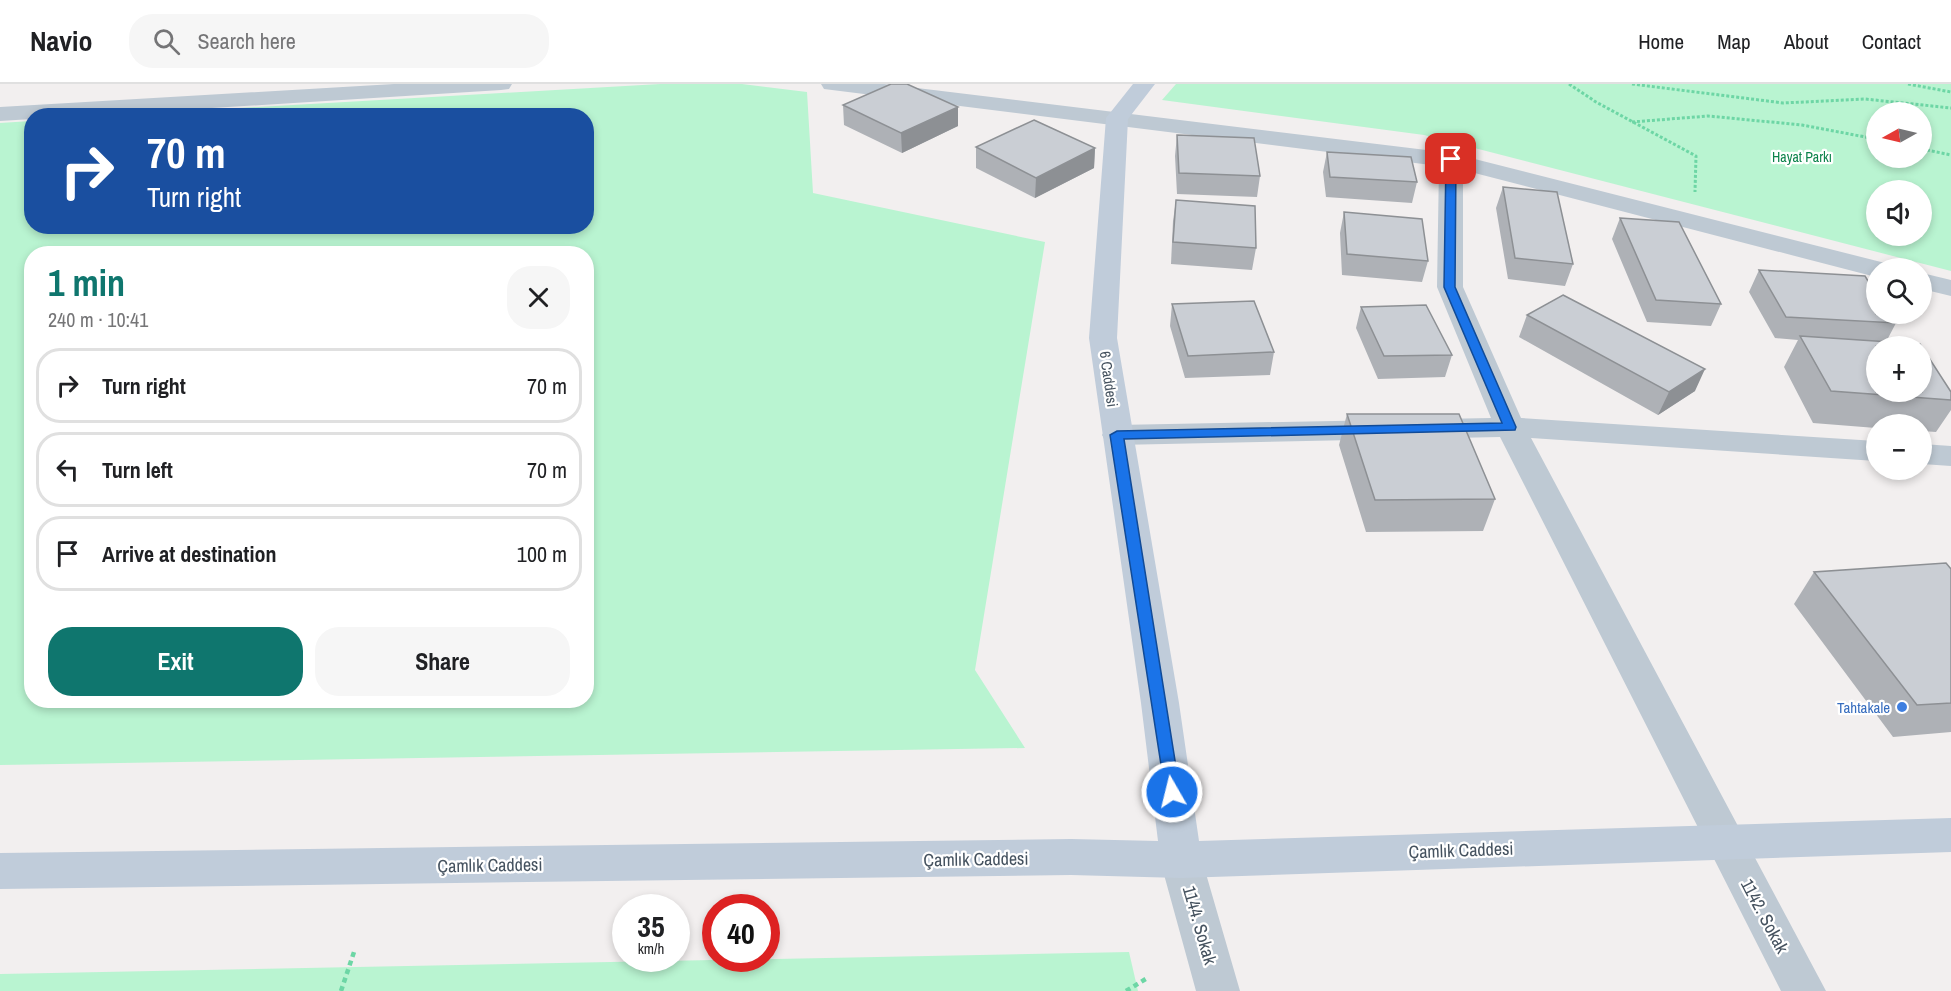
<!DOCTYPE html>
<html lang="en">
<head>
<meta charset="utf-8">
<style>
  :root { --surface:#fff; --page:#f6f6f6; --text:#202124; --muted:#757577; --line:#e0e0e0; --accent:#0f766e }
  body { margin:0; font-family:"Archivo Narrow",sans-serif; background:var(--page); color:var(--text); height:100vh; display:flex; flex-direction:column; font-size:22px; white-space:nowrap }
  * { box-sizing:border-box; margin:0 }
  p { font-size:20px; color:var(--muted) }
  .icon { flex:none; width:33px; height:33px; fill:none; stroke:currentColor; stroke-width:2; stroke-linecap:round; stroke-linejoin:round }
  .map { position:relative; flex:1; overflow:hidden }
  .sheet { position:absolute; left:24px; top:162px; width:570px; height:462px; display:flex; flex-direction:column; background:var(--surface); border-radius:24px; box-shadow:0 3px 9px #0003 }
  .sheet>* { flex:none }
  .hud { position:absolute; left:24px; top:24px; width:570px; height:126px; border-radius:24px; box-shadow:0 3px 9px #0003; background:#1a4fa0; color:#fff; overflow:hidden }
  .needle { width:39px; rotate:262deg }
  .buttons { position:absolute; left:1866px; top:18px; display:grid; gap:12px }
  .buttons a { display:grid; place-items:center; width:66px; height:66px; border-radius:50%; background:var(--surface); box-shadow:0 3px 9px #0003; font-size:30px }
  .speed { position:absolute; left:612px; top:810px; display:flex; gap:12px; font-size:30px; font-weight:700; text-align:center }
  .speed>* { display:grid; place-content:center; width:78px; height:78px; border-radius:50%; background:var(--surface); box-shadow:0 3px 9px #0003; line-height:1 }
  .speed small { font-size:15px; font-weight:400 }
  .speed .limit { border:9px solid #d22; background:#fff; color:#111 }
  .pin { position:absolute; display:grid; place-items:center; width:51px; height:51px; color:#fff; margin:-26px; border-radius:12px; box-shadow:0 3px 9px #0006 }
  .me { position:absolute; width:66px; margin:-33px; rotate:352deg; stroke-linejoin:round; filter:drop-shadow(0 0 4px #0008) }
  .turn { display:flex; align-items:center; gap:21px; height:126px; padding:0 24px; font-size:27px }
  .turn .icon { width:78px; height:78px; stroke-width:2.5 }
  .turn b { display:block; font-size:42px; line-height:51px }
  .round { display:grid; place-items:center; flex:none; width:63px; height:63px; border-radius:24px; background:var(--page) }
  .headline { display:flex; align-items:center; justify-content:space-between; height:102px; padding:0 24px }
  h1 { font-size:36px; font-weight:800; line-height:45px; color:var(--accent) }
  .cta { display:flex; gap:12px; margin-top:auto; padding:12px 24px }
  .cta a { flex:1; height:69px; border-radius:24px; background:var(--accent); color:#fff; font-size:24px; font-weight:800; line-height:69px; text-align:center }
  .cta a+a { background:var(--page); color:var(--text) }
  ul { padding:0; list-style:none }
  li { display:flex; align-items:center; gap:18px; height:75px; margin:0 12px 9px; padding:0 12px; border:3px solid var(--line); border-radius:24px }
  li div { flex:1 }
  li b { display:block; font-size:22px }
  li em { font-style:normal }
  header { display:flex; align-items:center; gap:36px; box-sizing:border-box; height:84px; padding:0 30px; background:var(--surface); border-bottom:2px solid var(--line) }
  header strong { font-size:28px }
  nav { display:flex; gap:33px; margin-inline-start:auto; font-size:21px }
  .search { width:420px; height:54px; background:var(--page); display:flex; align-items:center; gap:15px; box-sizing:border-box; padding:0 21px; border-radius:24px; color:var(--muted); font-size:22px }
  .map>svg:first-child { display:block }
  .green { fill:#b9f4d1; fill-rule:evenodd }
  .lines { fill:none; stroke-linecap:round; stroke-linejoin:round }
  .path-far1 { stroke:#6dd6a5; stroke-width:3; stroke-dasharray:3 2; stroke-linecap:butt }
  .path { stroke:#6dd6a5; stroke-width:4.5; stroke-dasharray:5 4; stroke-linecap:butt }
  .street { fill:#bec9d3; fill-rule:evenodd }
  .secondary { fill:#c0ccda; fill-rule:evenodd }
  .wall { fill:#aeb1b6 }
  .shaded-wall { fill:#8d9094 }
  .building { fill:#caced4; stroke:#8d9094; stroke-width:1.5 }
  .route { fill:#1a73e8; stroke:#114b97; stroke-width:1.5 }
  .shop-dot { fill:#3f7fe0; stroke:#fff; stroke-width:2 }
  .labels { text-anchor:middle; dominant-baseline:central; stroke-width:4.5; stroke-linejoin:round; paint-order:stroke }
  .far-park-label { font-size:14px; fill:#0c834b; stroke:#fff }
  .street-label { font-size:15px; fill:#45525f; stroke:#fff }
  .shop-label { font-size:15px; fill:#366cbe; stroke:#fff; text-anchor:end }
  .near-street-label { font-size:18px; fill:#45525f; stroke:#fff }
</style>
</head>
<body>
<header>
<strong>Navio</strong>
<div class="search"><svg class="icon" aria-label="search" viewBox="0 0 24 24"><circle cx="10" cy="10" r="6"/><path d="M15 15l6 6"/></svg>Search here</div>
<nav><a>Home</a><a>Map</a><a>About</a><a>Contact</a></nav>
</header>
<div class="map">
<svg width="1951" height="907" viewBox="0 0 1951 907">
  <rect width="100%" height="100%" fill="#f2efef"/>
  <path class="green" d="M660,0H742L807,8L813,109L1045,158L975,586L1025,664L0,681V39L31,37L32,142H586V32L118,31ZM32,170H586V616H32Z
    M1176,0H1951V187L1424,51L1162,16ZM1876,28H1922V74H1876ZM1876,106H1922V152H1876Z
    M1129,868L1138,907H0V890Z"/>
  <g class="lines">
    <path class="path-far1" d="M1569,0L1596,18L1696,72L1695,108
      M1632,0L1783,19L1865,15L1951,24
      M1908,0L1951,8
      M1632,38L1708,32L1802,41L1876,55
      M1922,65L1951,71"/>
    <path class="path" d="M341,907L355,865
      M1126,907L1149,893"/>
    <path class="street" d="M394,0H512L509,5L501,6L84,32H32V35L0,37V23Z
      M821,0H884L1451,69L1885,179L1889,184H1876V193L1463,86V203L1521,334L1876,357V377L1531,354L1826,907H1781L1500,353L1117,361L1106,358L1102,351L1106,344L1117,341L1491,334L1437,203L1439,82L832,6L824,5Z
      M1922,189L1951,196V212L1922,205Z
      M1922,360L1951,362V382L1922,380Z
      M1181,758L1196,763L1202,776L1240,907H1196L1160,776L1166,763Z"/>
    <path class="secondary" d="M1133,0H1155L1128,35L1117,254L1179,619L1199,757L1951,734V768L1181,794L1071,791L0,805V769L1071,755L1158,757L1141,619L1089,254L1106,34Z"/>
  </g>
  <path class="wall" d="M843,21L958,42L902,69L844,41Z
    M1177,51L1260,92L1257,113L1177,110L1175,72Z
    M976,63L1095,64L1094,84L1035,114L976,84Z
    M1327,68L1417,98L1412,119L1326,113L1323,88Z
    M1503,103L1573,180L1565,202L1508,195L1496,124Z
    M1176,116L1256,164L1252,186L1171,180L1173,137Z
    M1344,128L1428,177L1422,198L1342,191L1340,149Z
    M1620,134L1721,220L1711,242L1647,238L1612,155Z
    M1759,186L1896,239L1886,258L1951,316V326L1936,348L1922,347V340H1876V344L1813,339L1784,283L1798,256L1775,254L1749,208Z
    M1172,220L1274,268L1270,291L1185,294L1170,242Z
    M1361,223L1452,271L1445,293L1378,295L1356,244Z
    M1527,231L1695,307L1658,331L1519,253Z
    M1347,330L1495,415L1483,447L1366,448L1339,361Z
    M1951,485V648L1893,653L1794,520L1814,488Z"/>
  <path class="shaded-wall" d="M958,23V42L902,69L901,49Z
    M1095,64L1094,84L1035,114L1036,94Z
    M1705,285L1695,307L1658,331L1669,308Z"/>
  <path class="building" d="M891,0H907L958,23L901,49L843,21Z
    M1034,36L1095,64L1036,94L976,63Z
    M1177,51L1254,54L1260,92L1179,89Z
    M1327,68L1411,73L1417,98L1330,93Z
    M1503,103L1557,108L1573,180L1515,174Z
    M1176,116L1255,122L1256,164L1173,158Z
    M1344,128L1422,135L1428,177L1347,170Z
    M1620,134L1679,138L1721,220L1656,216Z
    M1759,186L1865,192L1876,210V230H1890L1896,239L1786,233Z
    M1563,211L1705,285L1669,308L1527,231Z
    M1254,217L1274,268L1188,272L1172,220Z
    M1426,221L1452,271L1384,272L1361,223Z
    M1800,252L1920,260L1921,262H1876V308H1922V263L1951,308V316L1831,307Z
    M1347,330H1459L1495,415L1375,416Z
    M1946,479L1951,485V619L1917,621L1814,488Z"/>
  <path class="route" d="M1451,73L1456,75L1455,203L1516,343L1515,346L1124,355L1180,708L1177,713H1166L1110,351L1117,347L1502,339L1444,203L1446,75Z"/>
  <circle class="shop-dot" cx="1902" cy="623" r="6"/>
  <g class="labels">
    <g class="far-park-label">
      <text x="1802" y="73">Hayat Parkı</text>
    </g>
    <g class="street-label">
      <text transform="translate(1109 295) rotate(82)">6 Caddesi</text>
    </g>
    <g class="shop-label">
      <text x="1890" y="623">Tahtakale</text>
    </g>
    <g class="near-street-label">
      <text transform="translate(1461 766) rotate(-2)">Çamlık Caddesi</text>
      <text transform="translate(976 775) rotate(-1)">Çamlık Caddesi</text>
      <text transform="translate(490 781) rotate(-1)">Çamlık Caddesi</text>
      <text transform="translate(1765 832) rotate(62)">1142. Sokak</text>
      <text transform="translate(1200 841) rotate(74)">1144. Sokak</text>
    </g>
  </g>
</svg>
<div class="buttons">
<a><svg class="needle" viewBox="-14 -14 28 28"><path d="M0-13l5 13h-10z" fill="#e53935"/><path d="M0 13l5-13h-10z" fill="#757577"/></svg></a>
<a><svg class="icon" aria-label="sound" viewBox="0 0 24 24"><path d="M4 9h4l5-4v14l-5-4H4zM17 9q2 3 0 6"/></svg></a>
<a><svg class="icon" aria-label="search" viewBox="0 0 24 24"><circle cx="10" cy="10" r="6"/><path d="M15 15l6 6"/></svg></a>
<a>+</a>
<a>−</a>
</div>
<div class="speed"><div>35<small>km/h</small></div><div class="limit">40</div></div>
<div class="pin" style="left:1451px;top:75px;background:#d93025"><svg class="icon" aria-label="arrive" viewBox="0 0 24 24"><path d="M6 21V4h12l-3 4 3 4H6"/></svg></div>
<svg class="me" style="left:1172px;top:708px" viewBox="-20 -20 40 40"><circle r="17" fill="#1a73e8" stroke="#fff" stroke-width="3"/><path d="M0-11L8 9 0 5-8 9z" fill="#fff"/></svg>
<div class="hud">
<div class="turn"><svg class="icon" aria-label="right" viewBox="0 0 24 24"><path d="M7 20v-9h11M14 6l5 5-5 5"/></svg><div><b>70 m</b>Turn right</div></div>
</div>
<section class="sheet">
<div class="headline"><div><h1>1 min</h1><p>240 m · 10:41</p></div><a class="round"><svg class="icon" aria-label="close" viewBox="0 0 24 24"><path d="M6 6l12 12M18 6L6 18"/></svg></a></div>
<ul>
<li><svg class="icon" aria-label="right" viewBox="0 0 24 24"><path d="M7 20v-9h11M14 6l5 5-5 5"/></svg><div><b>Turn right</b></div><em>70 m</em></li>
<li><svg class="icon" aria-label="left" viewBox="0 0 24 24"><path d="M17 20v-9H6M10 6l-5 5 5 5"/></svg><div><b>Turn left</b></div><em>70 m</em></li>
<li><svg class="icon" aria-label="arrive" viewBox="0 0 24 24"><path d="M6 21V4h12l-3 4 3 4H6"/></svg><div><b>Arrive at destination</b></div><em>100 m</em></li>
</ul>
<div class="cta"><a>Exit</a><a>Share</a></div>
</section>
</div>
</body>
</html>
